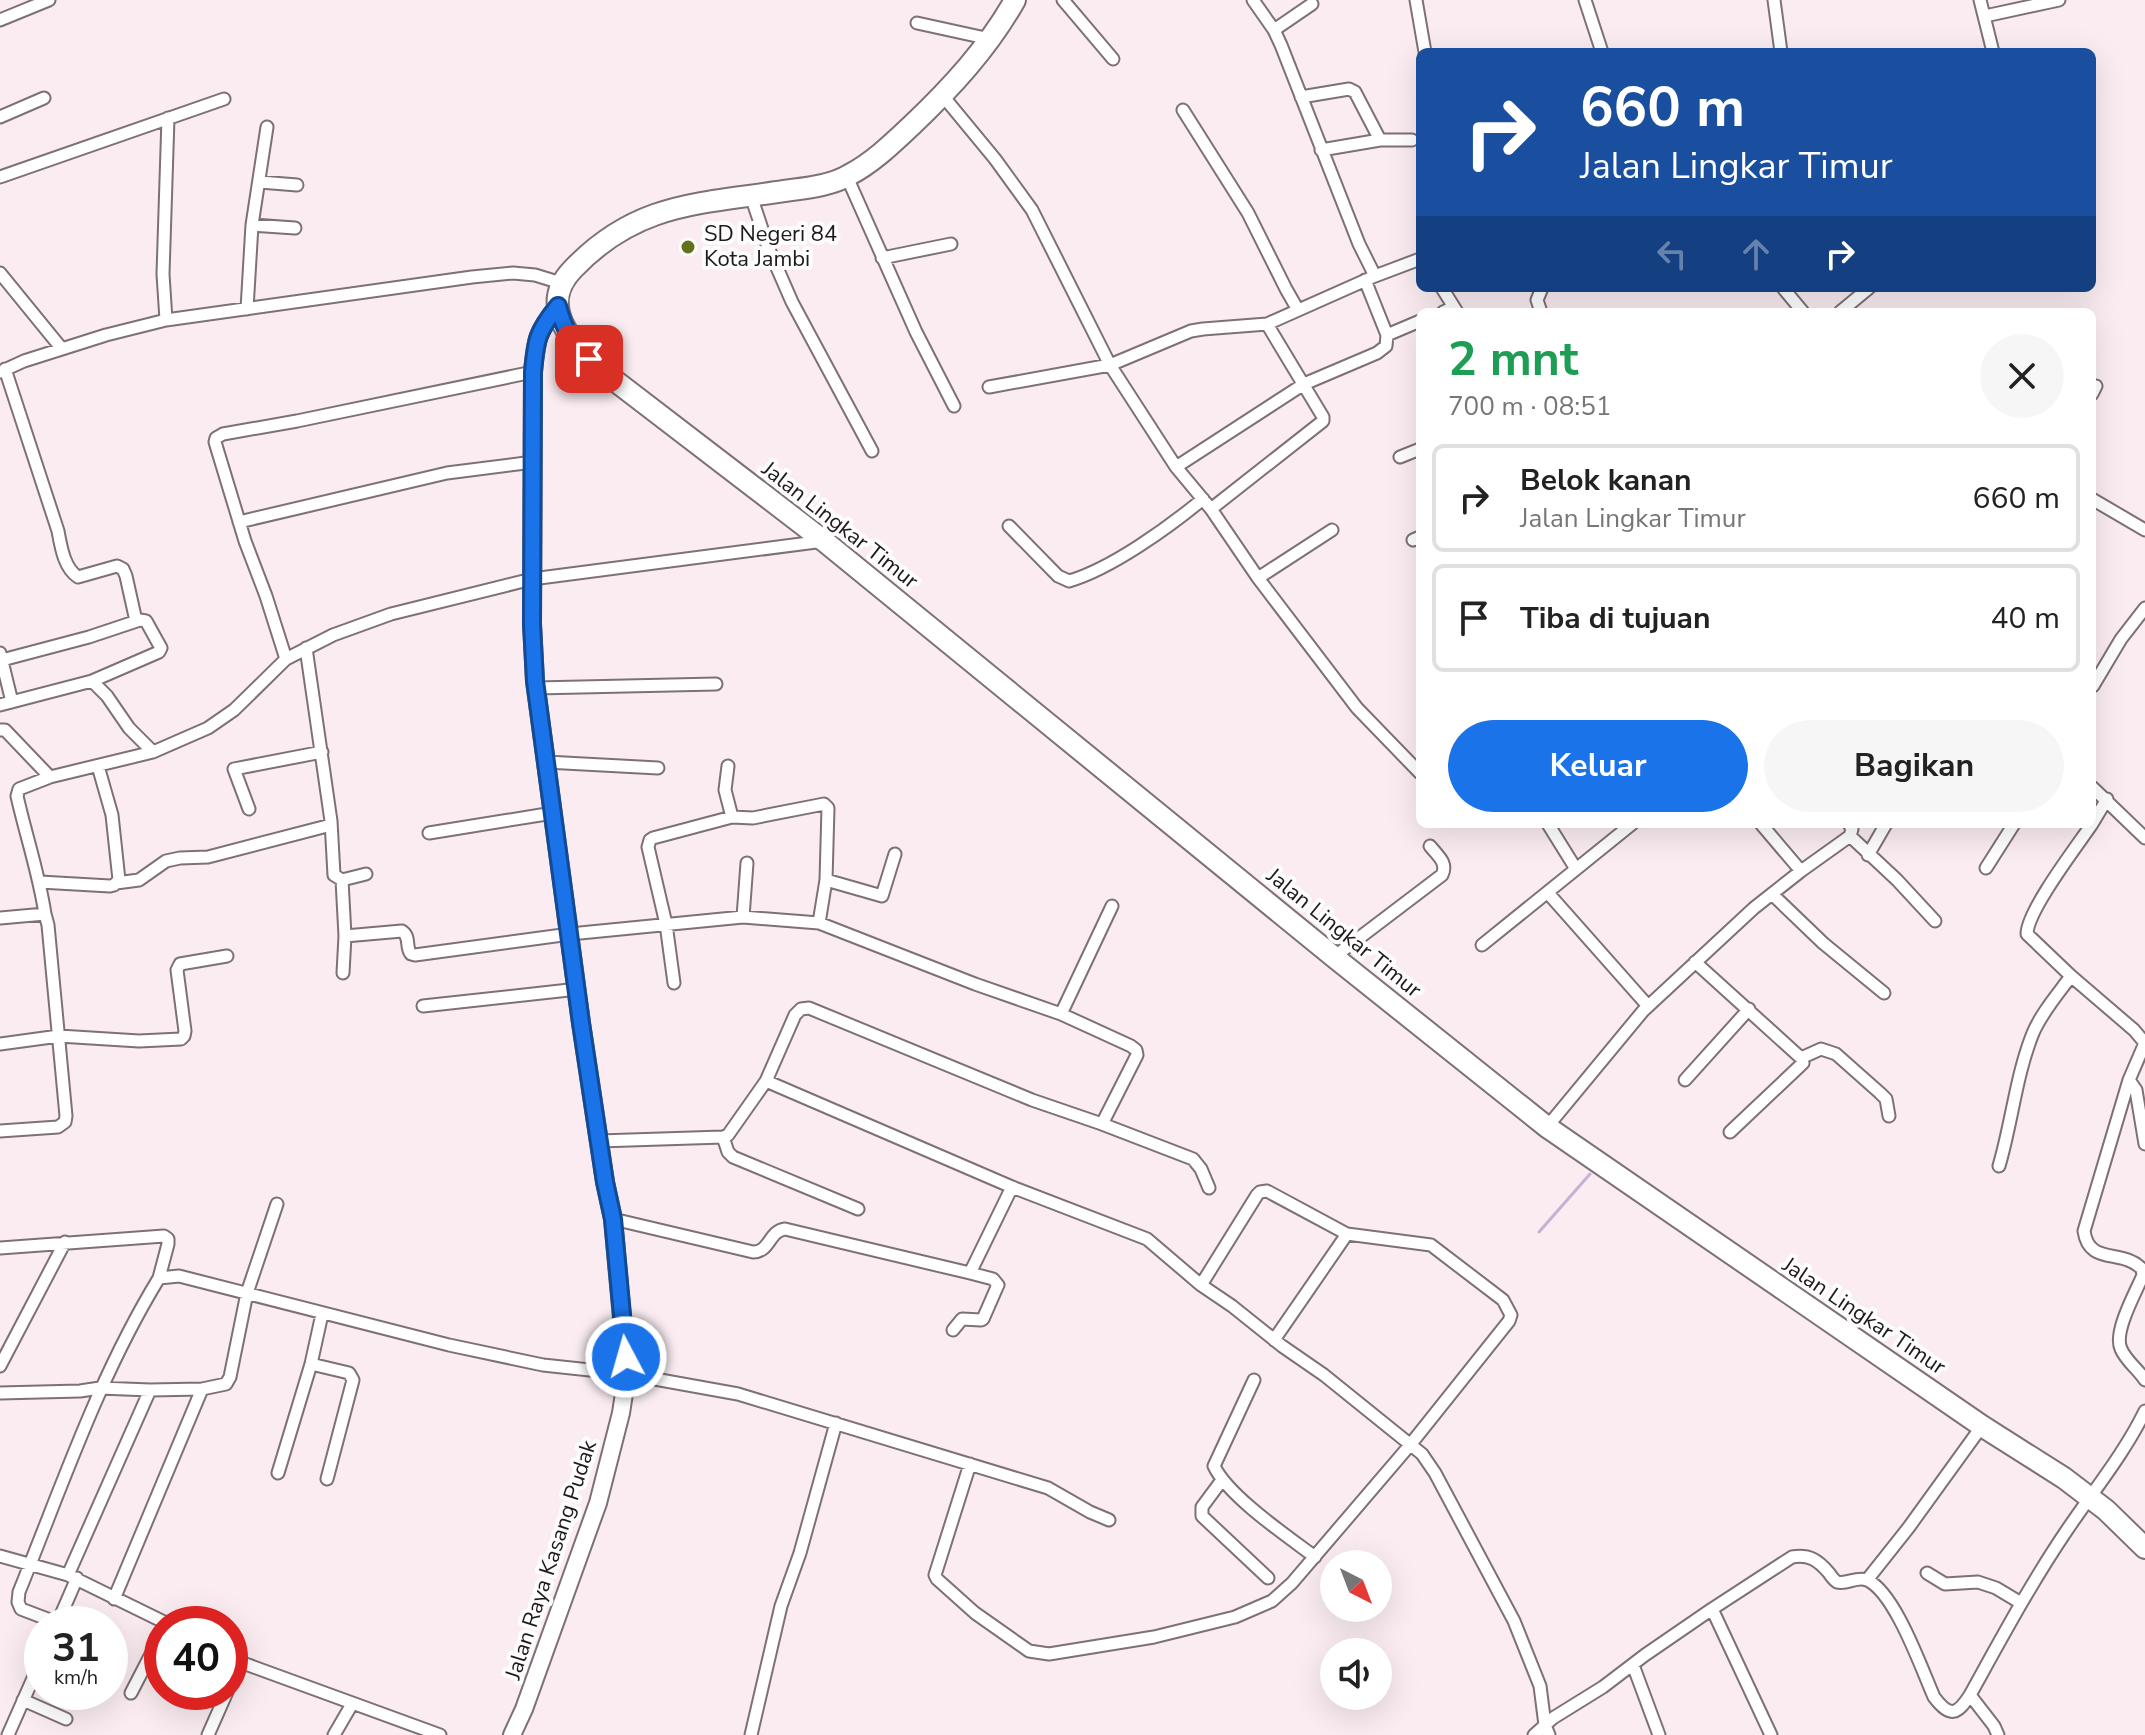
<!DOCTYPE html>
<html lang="id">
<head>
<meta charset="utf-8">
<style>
  :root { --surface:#fff; --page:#f6f6f6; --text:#222; --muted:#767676; --line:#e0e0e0; --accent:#1a73e8 }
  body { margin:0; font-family:"Nunito Sans",sans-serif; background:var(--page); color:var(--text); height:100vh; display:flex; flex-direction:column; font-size:30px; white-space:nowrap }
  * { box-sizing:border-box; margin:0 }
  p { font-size:26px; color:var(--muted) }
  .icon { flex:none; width:44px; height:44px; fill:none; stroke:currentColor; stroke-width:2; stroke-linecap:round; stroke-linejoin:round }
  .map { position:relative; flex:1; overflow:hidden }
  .drawer { position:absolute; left:1416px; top:308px; width:680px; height:520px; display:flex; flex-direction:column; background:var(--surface); border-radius:12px; box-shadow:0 8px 32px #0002 }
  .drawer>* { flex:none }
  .guide { position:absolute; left:1416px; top:48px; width:680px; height:244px; border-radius:12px; box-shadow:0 8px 32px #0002; background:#1a4fa0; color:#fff; overflow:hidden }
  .needle { width:52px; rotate:138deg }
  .fabs { position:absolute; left:1320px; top:1550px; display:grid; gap:16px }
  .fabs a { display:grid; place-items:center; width:72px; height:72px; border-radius:50%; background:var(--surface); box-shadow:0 8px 32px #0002; font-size:40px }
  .speed { position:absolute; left:24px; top:1606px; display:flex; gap:16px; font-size:40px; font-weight:700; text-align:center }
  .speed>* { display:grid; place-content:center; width:104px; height:104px; border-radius:50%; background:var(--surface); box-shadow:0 8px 32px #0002; line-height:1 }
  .speed small { font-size:20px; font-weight:400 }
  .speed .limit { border:12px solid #d22; background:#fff; color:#111 }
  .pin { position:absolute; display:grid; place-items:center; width:68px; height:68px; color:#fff; margin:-34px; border-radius:16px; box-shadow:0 4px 12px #0006 }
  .me { position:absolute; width:88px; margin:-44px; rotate:354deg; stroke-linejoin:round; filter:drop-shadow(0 0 6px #0008) }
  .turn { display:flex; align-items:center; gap:28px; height:168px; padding:0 32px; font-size:36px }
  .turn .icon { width:104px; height:104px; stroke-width:2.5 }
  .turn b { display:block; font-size:56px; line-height:68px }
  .lanes { display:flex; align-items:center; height:76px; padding:0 32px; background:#0003; justify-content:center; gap:40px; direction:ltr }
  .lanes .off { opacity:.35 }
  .round { display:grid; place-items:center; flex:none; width:84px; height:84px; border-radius:42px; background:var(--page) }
  .summary { display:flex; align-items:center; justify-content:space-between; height:136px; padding:0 32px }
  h1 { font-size:48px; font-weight:700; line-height:60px; color:#1e9e55 }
  .primary-button { display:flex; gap:16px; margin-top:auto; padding:16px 32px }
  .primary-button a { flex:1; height:92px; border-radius:48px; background:var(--accent); color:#fff; font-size:32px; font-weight:700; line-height:92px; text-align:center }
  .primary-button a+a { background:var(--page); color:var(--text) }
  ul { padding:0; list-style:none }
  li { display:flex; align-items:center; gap:24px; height:108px; margin:0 16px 12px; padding:0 16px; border:4px solid var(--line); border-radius:12px }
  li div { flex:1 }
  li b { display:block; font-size:30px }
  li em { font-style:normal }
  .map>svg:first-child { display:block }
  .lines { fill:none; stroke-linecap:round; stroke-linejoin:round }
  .stream { stroke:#c6b1d5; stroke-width:3 }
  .street-casing { stroke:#7d7175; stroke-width:15 }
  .secondary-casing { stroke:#7d7175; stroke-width:20 }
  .highway-casing { stroke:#7d7175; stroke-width:24 }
  .street { stroke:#fff; stroke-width:11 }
  .secondary { stroke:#fff; stroke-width:16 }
  .highway { stroke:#fff; stroke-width:20 }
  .route-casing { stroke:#114b97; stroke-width:20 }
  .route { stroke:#1a73e8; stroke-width:14 }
  .poi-dot { fill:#63711c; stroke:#fdfdfd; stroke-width:3 }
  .labels { text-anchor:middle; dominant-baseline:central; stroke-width:8; stroke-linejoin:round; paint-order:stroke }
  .poi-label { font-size:22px; fill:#1e191b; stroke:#fdfdfd; text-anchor:start }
  .street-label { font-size:22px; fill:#1e191b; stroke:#fdfdfd }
</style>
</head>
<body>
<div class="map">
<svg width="2145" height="1735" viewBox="0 0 2145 1735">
  <rect width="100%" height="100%" fill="#faecf0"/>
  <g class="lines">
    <path class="stream" d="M1539,1232L1590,1174"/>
    <g class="street-casing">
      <path id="street" d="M1063,0L1113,59
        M1253,0L1274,30L1281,45L1359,244L1375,276
        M1416,0L1425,52
        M1585,0L1602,52
        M1774,0L1781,52
        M1980,0L1993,52
        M1985,16L2059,0
        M0,20L49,0
        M917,23L990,39
        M1274,30L1312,4
        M943,96L995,159L1032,210L1110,365L1176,467L1211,509L1258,578L1357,708L1420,773
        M1301,97L1349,89L1355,92L1380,140H1412
        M1183,110L1248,213L1286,289L1298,310
        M0,117L44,98
        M1321,150L1380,140
        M0,177L224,99
        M847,177L916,332L954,406
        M260,182L297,185
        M751,196L768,247L792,302L872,451
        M252,225L295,228
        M882,258L951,244
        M0,273L62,349
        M1365,280L1387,335
        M1442,288L1457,312
        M1783,288L1803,312
        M247,309L252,225L267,127
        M1443,312L1454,307
        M1541,312L1537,300L1542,288
        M1840,312L1869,288
        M166,320L163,274L168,118
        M5,369L58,531C61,547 64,568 78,577L117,566L123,569L126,576L136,621
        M0,372L24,361L106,335L166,320L472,277L513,273L535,275L561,283
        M989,387L1110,365L1191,331L1203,329L1267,324L1375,276L1420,259
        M2092,394L2096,386
        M1400,457L1420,449
        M1176,467L1304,384L1377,353L1386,346L1387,335L1420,321
        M2092,499L2145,530
        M1211,509L1323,421V417L1267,324
        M239,522L447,473L533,462
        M1009,526L1058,576L1069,581C1111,569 1169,527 1203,499
        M1413,540L1420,537
        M1258,578L1332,530
        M306,648L331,821L334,875L342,880L366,874
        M0,653L12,702
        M286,659L266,596L245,541L215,442L216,438L223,434L297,421L533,372
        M92,681L107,696L129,728L153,752
        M2093,686L2121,639L2145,608
        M536,688L716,684
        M0,705L92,681L159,652L161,648L146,621L140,620L89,637L2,660
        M0,730H5L50,777
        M546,762L658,768
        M728,766L725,790L732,817
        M2092,787L2145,838
        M249,809L234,769L322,752
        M1548,824L1576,869
        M1761,824L1801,871
        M1849,824L1852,829L1850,836L1897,880L1935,921
        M2092,824C2077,846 2027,911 2027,934L2071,976L2134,1030L2145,1043L2129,1080L2084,1231C2089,1266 2122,1248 2142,1269L2143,1275C2136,1292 2113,1332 2121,1349C2126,1361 2138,1369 2145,1380
        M2092,824L2107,799
        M429,833L553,813
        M1868,855L1886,824
        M1986,868L2014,824
        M342,880L345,936L343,973
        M826,880L882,896L895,854
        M40,882L110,886L114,885L119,880L112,815L98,766
        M116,883L139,880L166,861L180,858L208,857L331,825
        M1548,893L1648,1006
        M1772,894L1823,943L1884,993
        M45,914C39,874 26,836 17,796L19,789L50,777L153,752L208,728L234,710L286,659L333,635L391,614L532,579L824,541
        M743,917L747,863
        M0,918L45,914L48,925L66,1116L65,1122L58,1127L0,1131
        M345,936L402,931C411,937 405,947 411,954L415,955L570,934L743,917L819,923L975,984L1061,1014L1131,1046L1136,1050L1137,1055L1102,1124
        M1482,945L1632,824
        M1334,957L1442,875C1448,863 1438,856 1430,846
        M1695,962L1801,1058L1803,1063L1730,1132
        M674,983L666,924L648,847L650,840L653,838L732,817L753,818L824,804L828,808L826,880L819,923
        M423,1006L578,989
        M1061,1014L1112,906
        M0,1044L59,1036L139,1041L181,1039L184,1036L185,1031L177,970L180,964L227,956
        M1801,1058L1821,1049L1836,1054L1880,1093L1886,1099L1889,1116
        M1685,1080L1749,1009
        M2129,1080L2136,1090L2145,1144
        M766,1081L1012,1187L1147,1239L1201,1285L1232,1306L1282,1346L1324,1375L1422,1454L1435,1473L1514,1621L1540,1686L1545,1725L1549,1735
        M1547,1127L1643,1011L1754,908L1801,871L1850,836
        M723,1137L728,1152L733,1157L858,1209
        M599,1141L723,1137L728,1135L766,1081L795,1015L801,1009L809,1008L1032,1100L1102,1124L1193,1159L1201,1169L1209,1188
        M1999,1166C2012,1122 2016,1075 2033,1033C2042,1012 2058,994 2071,976
        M613,1219L753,1252C770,1252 769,1231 785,1229L970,1273L1012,1187
        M0,1248L164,1236L168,1239V1244L159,1278
        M1201,1285L1257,1195L1260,1192L1267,1191L1347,1234
        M953,1330L962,1319L981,1320L983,1319L997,1287L998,1285L993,1279L970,1273
        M311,1364L349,1373L353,1380L327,1479
        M0,1366L65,1242
        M1254,1380L1214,1466C1228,1496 1287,1536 1315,1557
        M0,1393L80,1391L100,1388L150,1390L202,1389L226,1384L230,1377L247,1293L277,1204
        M970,1464L935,1575L937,1579L975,1613L1029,1651L1049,1654L1154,1637L1235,1617L1272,1601L1292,1583L1410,1445L1509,1321L1511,1315L1503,1300L1431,1245L1347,1234L1274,1340
        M278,1473L311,1364L322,1314
        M1222,1480L1202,1507V1516L1268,1578
        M0,1556L68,1575L168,1624
        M1927,1573L1945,1584L1978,1582L1996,1588L2021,1603
        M68,1575L150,1390
        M1867,1580L1909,1527L1982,1426
        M114,1599L202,1389
        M1712,1609L1771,1735
        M58,1623L21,1609L18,1602L19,1592C62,1486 99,1376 159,1278L179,1276L449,1345L543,1365L627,1374L738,1394L1048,1488L1090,1512L1109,1520
        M57,1624L77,1578
        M230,1657L240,1662L440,1735
        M1633,1665L1659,1735
        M230,1685L240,1662
        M131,1693L162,1633
        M1970,1695L1994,1726L1998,1735
        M23,1700L66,1719
        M8,1735L42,1658
        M208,1735L227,1692
        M334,1735L352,1704
        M751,1735L781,1606L800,1553L836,1423
        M1534,1735L1553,1718L1603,1687L1645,1655L1712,1609L1792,1557C1809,1554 1818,1560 1829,1573C1831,1576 1834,1580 1837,1582C1847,1585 1856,1576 1867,1580C1895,1592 1922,1670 1934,1697C1950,1718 1957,1715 1970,1695C2001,1639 2031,1583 2067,1530C2094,1490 2124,1454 2145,1411"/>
    </g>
    <g class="secondary-casing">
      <path id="secondary" d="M512,1735L524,1709L598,1503L621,1413L627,1374L613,1219L605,1182L581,1023L535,681L532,624L533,372C536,339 537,332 558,306"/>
    </g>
    <g class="highway-casing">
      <path id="highway" d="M1015,0C988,48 951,88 911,126C892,144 872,163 849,175C831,186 805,188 784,191C700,204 637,202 573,269C537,306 572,343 601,370L824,541L1334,957L1547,1127L1982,1426L2064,1478L2106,1510L2145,1548"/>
    </g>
    <use href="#street" class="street"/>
    <use href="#secondary" class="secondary"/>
    <use href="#highway" class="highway"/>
  </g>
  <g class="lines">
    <g class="route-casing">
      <path id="route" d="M589,359C571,342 564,329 558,306C537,332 536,339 533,372L532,624L535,681L581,1023L605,1182L613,1219L626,1357"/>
    </g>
    <use href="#route" class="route"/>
  </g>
  <circle class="poi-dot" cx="688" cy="247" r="8"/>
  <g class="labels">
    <g class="poi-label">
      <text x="704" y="234">SD Negeri 84<tspan x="704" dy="25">Kota Jambi</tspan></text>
    </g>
    <g class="street-label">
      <text transform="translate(840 525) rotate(38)">Jalan Lingkar Timur</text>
      <text transform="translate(1344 933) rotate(39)">Jalan Lingkar Timur</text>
      <text transform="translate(1864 1316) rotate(34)">Jalan Lingkar Timur</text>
      <text transform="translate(551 1560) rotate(-72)">Jalan Raya Kasang Pudak</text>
    </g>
  </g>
</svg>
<div class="fabs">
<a><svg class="needle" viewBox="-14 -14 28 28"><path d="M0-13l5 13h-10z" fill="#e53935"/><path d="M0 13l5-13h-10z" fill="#767676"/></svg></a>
<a><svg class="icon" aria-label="sound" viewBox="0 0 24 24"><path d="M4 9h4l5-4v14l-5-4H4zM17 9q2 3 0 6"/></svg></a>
</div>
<div class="speed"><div>31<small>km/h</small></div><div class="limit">40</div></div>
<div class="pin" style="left:589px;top:359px;background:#d93025"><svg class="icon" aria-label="arrive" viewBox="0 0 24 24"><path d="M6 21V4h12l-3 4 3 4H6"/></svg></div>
<svg class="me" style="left:626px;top:1357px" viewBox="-20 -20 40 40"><circle r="17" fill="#1a73e8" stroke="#fff" stroke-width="3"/><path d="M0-11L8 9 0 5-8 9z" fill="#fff"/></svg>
<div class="guide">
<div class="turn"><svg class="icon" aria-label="right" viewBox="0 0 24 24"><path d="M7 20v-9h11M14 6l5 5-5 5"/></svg><div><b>660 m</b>Jalan Lingkar Timur</div></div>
<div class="lanes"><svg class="icon off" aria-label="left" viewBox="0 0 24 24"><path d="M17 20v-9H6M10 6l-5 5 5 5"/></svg><svg class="icon off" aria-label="ahead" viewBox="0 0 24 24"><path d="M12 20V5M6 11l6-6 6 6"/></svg><svg class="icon" aria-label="right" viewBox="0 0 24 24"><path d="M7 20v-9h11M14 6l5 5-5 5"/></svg></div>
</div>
<section class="drawer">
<div class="summary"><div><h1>2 mnt</h1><p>700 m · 08:51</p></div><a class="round"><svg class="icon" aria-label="close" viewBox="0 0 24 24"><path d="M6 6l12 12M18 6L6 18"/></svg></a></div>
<ul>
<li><svg class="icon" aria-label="right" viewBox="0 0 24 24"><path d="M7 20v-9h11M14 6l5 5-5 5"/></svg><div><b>Belok kanan</b><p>Jalan Lingkar Timur</p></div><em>660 m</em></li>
<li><svg class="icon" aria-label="arrive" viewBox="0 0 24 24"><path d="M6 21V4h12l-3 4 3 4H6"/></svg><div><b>Tiba di tujuan</b></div><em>40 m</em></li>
</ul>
<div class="primary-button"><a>Keluar</a><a>Bagikan</a></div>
</section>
</div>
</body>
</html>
